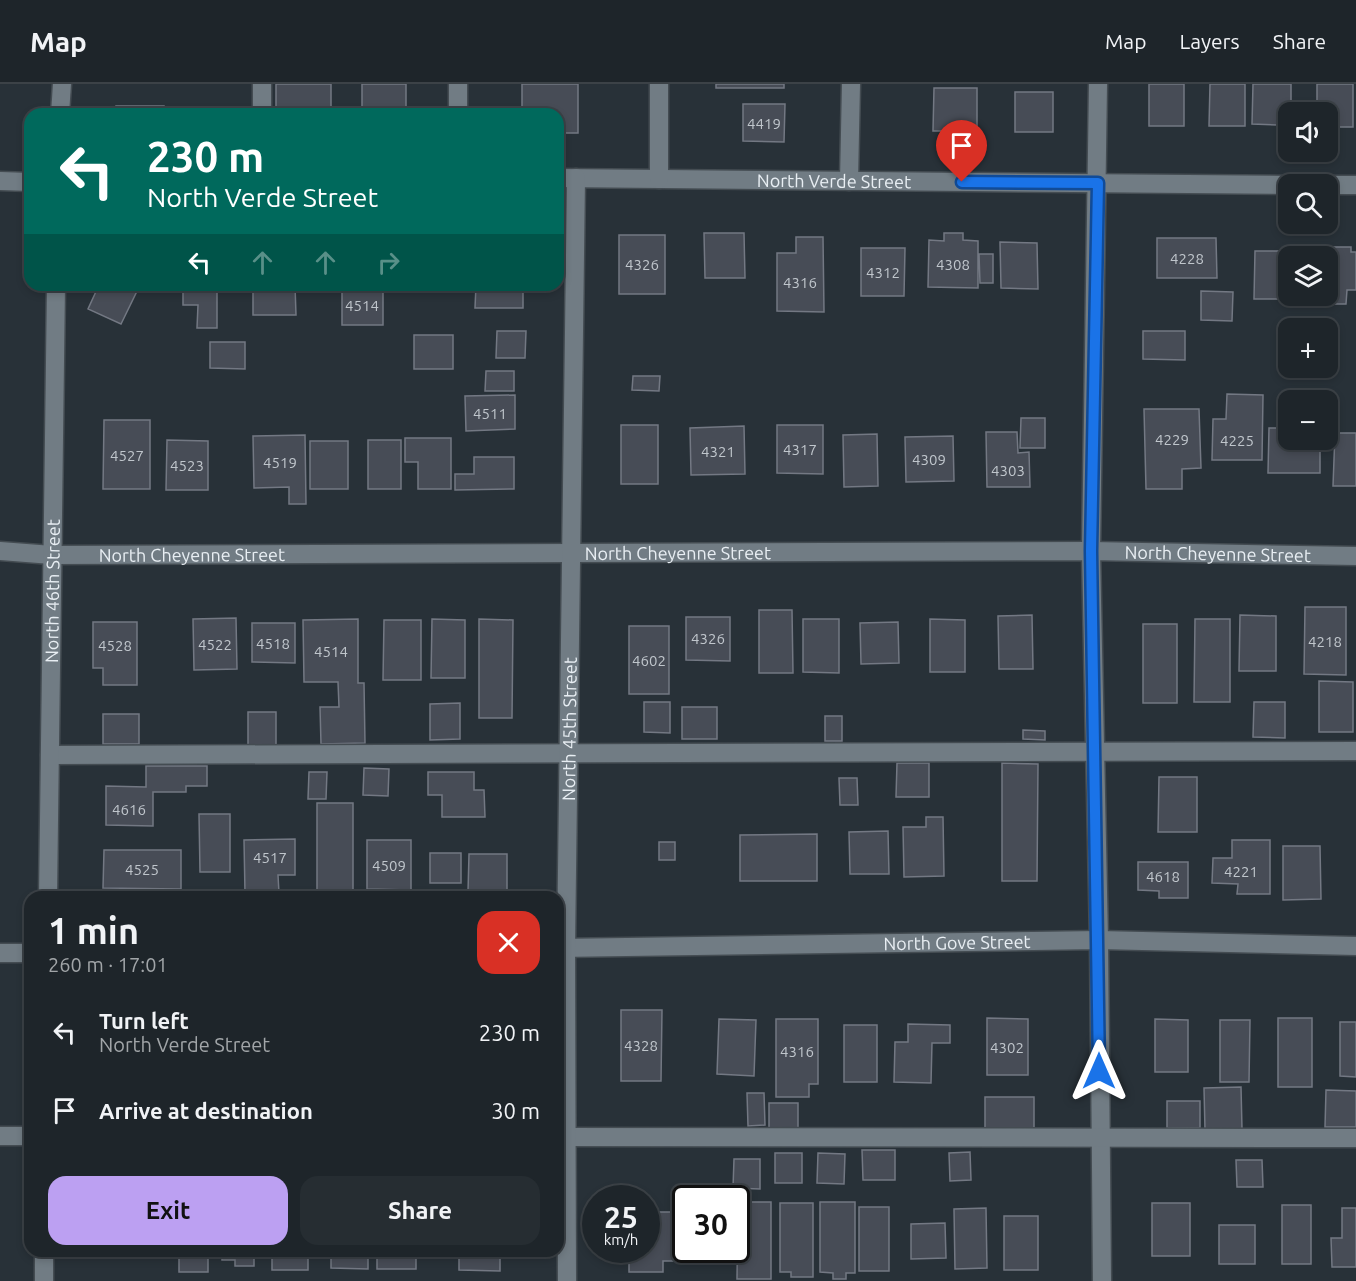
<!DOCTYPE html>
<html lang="en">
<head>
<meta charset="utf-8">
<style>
  :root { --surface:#1e252a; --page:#262d32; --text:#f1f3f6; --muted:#a1a5a8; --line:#3c4247; --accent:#bca0f2 }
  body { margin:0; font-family:Ubuntu,sans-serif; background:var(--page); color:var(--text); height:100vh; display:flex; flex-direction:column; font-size:22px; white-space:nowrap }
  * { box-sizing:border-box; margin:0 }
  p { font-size:20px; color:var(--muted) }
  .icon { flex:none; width:33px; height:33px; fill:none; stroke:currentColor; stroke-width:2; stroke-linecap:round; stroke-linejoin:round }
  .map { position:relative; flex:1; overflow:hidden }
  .drawer { position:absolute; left:24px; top:807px; width:540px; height:366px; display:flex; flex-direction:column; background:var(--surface); border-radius:18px; box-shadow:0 3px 9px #0003,0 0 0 2px var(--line) }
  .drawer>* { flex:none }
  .banner { position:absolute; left:24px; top:24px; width:540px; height:183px; border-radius:18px; box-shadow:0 3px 9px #0003,0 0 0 2px var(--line); background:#00695c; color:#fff; overflow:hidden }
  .buttons { position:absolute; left:1278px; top:18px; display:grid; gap:12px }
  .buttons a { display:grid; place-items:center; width:60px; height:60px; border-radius:12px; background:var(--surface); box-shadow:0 3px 9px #0003,0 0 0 2px var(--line); font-size:30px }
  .speed { position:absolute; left:582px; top:1101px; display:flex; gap:12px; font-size:30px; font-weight:700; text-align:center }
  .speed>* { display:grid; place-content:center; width:78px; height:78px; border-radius:50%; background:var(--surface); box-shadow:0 3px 9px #0003,0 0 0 2px var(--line); line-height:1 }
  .speed small { font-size:15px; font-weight:400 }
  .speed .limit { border:3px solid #111; border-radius:9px; background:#fff; color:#111 }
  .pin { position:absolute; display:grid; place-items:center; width:51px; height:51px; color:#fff; margin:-62px -26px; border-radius:50% 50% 50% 0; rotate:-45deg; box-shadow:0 0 6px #0007 }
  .pin .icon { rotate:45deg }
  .me { position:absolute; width:66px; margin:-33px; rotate:0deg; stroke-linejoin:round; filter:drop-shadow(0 0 4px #0008) }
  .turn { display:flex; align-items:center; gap:21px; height:126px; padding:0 24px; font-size:27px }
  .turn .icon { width:78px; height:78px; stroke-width:2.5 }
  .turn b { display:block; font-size:42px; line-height:51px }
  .lanes { display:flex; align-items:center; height:57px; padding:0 24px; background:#0003; justify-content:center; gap:30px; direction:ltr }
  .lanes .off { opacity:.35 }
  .round { display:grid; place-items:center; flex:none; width:63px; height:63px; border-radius:18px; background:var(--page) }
  .headline { display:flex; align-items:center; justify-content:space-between; height:102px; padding:0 24px }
  h1 { font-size:36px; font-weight:700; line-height:45px }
  .cta { display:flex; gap:12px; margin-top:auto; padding:12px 24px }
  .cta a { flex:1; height:69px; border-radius:18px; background:var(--accent); color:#111; font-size:24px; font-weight:700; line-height:69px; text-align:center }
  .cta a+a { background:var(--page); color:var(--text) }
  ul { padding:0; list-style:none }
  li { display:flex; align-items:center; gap:18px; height:78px; padding:0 24px }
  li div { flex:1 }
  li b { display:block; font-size:22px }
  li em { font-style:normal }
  header { display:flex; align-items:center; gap:36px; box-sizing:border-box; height:84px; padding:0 30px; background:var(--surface); border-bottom:2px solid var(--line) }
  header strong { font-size:28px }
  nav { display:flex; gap:33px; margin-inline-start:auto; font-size:21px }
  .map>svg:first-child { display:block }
  .building { fill:#474c56; stroke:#737883; stroke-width:1.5 }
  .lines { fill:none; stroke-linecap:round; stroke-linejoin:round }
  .minor-casing { stroke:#444c52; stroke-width:21 }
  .minor { stroke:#717c84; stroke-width:18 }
  .route-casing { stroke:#114b97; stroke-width:15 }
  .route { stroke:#1a73e8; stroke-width:10 }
  .labels { text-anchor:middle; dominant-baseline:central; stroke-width:6; stroke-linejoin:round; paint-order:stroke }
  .number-label { font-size:15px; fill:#c0c6cc }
  .street-label { font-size:18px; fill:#e8eef3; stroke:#1e272e }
</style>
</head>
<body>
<header>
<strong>Map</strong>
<nav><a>Map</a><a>Layers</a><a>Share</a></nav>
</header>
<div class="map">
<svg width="1356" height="1197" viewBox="0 0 1356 1197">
  <rect width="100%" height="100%" fill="#283138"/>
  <path class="building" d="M276,0H331V30H276Z
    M362,0H406V30H362Z
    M522,0H578V49H558V30H522Z
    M716,0H784V4H716Z
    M1149,0H1184V42H1149Z
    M1210,0H1245V42H1209Z
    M1253,0H1291V28H1288V35L1277,34V41L1252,40Z
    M1317,0H1353V43H1328V28H1317Z
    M934,4H977V47H933Z
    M1015,8H1053V48H1015Z
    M743,20H785L784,58L743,57Z
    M116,22H164V30H116Z
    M704,149H744L745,194H705Z
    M944,149H963V156L978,157V204L928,203L929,156L944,157Z
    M619,151H665V210H619Z
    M796,153H823L824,228L777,227V169H796Z
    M1157,154H1216L1217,194H1157Z
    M1000,158L1037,159L1038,205L1001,204Z
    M1321,163H1351V168H1356V206H1347L1346,220H1320V212H1328V172H1321Z
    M861,164H905L904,212H861Z
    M1255,167H1311V172H1288V212H1310V215H1254Z
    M979,170H993V199H980Z
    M99,201H140L121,240L88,225Z
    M183,201H217V244H197L198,221H183Z
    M253,201H295L296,231H253Z
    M342,201H383V241H342Z
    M397,201H445V208L397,207Z
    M476,201H523V224H475Z
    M1201,207L1233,208L1232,237L1201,236Z
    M497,247H526L525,274H496Z
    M1143,247H1185V276L1143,275Z
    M414,251H453V285H414Z
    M210,258H245V285L210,284Z
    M486,287H514V307H485Z
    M633,292H660L659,307L632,306Z
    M1227,310L1263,311L1262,376H1212L1213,335H1226Z
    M515,311V345L466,347L465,312Z
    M1144,325H1199L1201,384L1182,385V405H1146Z
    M1021,334H1045V364H1020Z
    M104,336H150V405H103Z
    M621,341H658V400H621Z
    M777,341H823V390L777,389Z
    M744,342L745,390L691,391L690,344Z
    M1269,344H1288V356H1320V389H1268Z
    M986,348H1017L1018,369L1029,368L1030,403H987Z
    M1335,349H1356V402H1333Z
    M877,350L878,402L844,403L843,351Z
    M305,351L306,420H289V403L254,404L253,352Z
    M953,352L954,397L906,398L905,353Z
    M405,354H451V405H418V378H405Z
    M167,356L208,357V406H166Z
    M368,356H401V405H368Z
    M310,357H348V405H310Z
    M474,373H514V405L455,406V390H474Z
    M1305,523H1346V591L1304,590Z
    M759,526H792L793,589H759Z
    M1032,531L1033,585H999L998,532Z
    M1240,531L1276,532V587H1239Z
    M686,533H730V577L686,576Z
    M236,534L237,585L194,586L193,535Z
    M358,535V599H364L365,659L321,660L320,623H339L338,598H304L303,536Z
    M432,535L465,536V594H431Z
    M479,535L513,536L512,634H479Z
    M803,535H839V589L803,588Z
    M930,535L965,536V588H930Z
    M1195,535H1230V618H1194Z
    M384,536H421V596H383Z
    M93,538H137V601H103V584H93Z
    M898,538L899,579L861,580L860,539Z
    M252,539H295V579L252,578Z
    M1143,540H1177V619H1143Z
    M629,542H669V610H629Z
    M1319,597L1353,598V648H1319Z
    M644,618H670V649L644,648Z
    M1254,618H1285V654L1253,653Z
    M460,619V655L430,656V620Z
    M682,623H717V655H682Z
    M248,628H276V661H248Z
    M103,630H139V660H103Z
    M825,632H842V657H825Z
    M1023,646L1045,647V656L1023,655Z
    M897,679H929V713H896Z
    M1002,679L1038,680L1037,797H1002Z
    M146,682H207V702H186V708H153V742L106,741V702L146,703Z
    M364,684L389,685L388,712L363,711Z
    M309,688H327L326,715H308Z
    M428,688H474V706H484L485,733H442V711H428Z
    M1159,693H1197V748H1158Z
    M839,694H857L858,721H840Z
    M317,719H353V806L317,807Z
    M199,730H230V788H200Z
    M926,733H943L944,792L904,793L903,743H926Z
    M888,747L889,790H850L849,748Z
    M817,750V797H740V751Z
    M295,755V791H278L279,809H245L244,756Z
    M367,756H411V806L367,805Z
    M1232,756H1270V810H1237L1238,800L1212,799L1213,774H1232Z
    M659,758H675V776H659Z
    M1283,762H1320L1321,815L1283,816Z
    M104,766H181V805L103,804Z
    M430,769H461V799H430Z
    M469,770H507V808H468Z
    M1138,778H1188V814H1159V807L1138,806Z
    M621,926H662L661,997H621Z
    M987,934L1028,935V991H987Z
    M1278,934H1312V1003H1278Z
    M719,935L756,936L754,992L717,990Z
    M776,935H818V1000H809V1013H776Z
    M1155,935L1188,936V988H1155Z
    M1220,936H1250L1249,998H1220Z
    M1340,938H1356V993L1340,992Z
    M908,940L950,941V959H932L931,999L894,998L895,958H908Z
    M844,941H877V998H844Z
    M1241,1003L1242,1045L1205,1046L1204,1004Z
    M1326,1006L1356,1007V1043H1325Z
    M747,1009H764L765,1041L748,1042Z
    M985,1013H1034V1045H985Z
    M1167,1017H1200V1044H1167Z
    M769,1019H798V1044H769Z
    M862,1066H895V1096H863Z
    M970,1068L971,1096L950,1097L949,1069Z
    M775,1069H802V1099H775Z
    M818,1069L845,1070L844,1100L817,1099Z
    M734,1075H760V1105L733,1104Z
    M1236,1076H1262L1263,1103H1237Z
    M738,1118H771V1195H737Z
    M820,1118H855V1189H846V1195H833V1189L820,1188Z
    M780,1119H813V1193H791V1188H780Z
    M1152,1119H1190V1172H1152Z
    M1282,1121H1311V1180H1282Z
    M859,1123H889V1187H859Z
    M986,1124L987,1184L955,1185L954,1125Z
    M1342,1124H1356V1183H1332L1331,1154H1342Z
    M646,1128H686V1166H718V1177H663V1188H629V1166H646Z
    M1004,1132H1038V1186H1004Z
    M945,1139L946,1174L911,1175V1140Z
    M1219,1141H1255V1180H1219Z
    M179,1167H208V1188H179Z
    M222,1167H254V1182H235V1176H222Z
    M272,1167H308V1186H272Z
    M331,1167H368V1185L331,1184Z
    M377,1167H416V1185H377Z
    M459,1167H500V1187L459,1186Z"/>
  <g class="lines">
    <g class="minor-casing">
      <g id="minor">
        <path d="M262,0V30"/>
        <path d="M1098,0L1091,467L1099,856L1102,1197"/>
        <path d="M60,30L62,0"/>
        <path d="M458,30V0"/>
        <path id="s1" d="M558,94L1288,101"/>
        <path d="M659,95V0"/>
        <path d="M0,97L30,98"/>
        <path d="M849,97L851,0"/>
        <path d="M1328,101H1356"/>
        <path id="s2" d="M0,467L52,471L1091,467L1356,472"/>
        <path d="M50,671L1356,667"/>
        <path id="s3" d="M48,813L56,201"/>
        <path id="s4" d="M558,864L1099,856L1356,862"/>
        <path d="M0,869H30"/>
        <path d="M0,1052H30"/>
        <path d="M558,1053L1356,1054"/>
        <path d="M44,1167V1197"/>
        <path id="s5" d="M567,1197L566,864L576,94"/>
      </g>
    </g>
    <use href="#minor" class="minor"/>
  </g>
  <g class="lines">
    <g class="route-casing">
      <path id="route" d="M962,98L1098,99L1091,467L1099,987"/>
    </g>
    <use href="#route" class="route"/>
  </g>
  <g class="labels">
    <g class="number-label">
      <text x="764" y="39">4419</text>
      <text x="1187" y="174">4228</text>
      <text x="642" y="180">4326</text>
      <text x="953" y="180">4308</text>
      <text x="883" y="188">4312</text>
      <text x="800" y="198">4316</text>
      <text x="362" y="221">4514</text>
      <text x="490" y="329">4511</text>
      <text x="1172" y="355">4229</text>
      <text x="1237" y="356">4225</text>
      <text x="800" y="365">4317</text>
      <text x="718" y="367">4321</text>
      <text x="127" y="371">4527</text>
      <text x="929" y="375">4309</text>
      <text x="280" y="378">4519</text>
      <text x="187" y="381">4523</text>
      <text x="1008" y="386">4303</text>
      <text x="708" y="554">4326</text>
      <text x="1325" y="557">4218</text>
      <text x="273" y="559">4518</text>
      <text x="215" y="560">4522</text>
      <text x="115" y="561">4528</text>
      <text x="331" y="567">4514</text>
      <text x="649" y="576">4602</text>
      <text x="129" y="725">4616</text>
      <text x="270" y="773">4517</text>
      <text x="389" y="781">4509</text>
      <text x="142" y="785">4525</text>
      <text x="1241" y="787">4221</text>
      <text x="1163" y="792">4618</text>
      <text x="641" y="961">4328</text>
      <text x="1007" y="963">4302</text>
      <text x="797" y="967">4316</text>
    </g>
    <g class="street-label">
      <text stroke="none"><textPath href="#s1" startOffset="276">North Verde Street</textPath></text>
      <text stroke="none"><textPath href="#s2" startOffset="678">North Cheyenne Street</textPath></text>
      <text stroke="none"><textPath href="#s2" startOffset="1218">North Cheyenne Street</textPath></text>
      <text stroke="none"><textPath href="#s2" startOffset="192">North Cheyenne Street</textPath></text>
      <text stroke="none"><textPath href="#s3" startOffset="306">North 46th Street</textPath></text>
      <text stroke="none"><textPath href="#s5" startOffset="552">North 45th Street</textPath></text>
      <text stroke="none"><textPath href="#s4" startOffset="399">North Gove Street</textPath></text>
    </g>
  </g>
</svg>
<div class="buttons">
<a><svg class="icon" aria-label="sound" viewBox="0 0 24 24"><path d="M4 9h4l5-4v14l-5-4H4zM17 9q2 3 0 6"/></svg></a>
<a><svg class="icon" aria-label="search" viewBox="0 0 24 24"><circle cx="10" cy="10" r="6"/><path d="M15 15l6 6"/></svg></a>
<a><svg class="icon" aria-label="layers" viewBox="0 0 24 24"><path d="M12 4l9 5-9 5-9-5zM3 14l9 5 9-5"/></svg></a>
<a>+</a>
<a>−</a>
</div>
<div class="speed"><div>25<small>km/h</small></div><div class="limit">30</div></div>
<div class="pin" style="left:962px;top:98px;background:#d93025"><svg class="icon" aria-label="arrive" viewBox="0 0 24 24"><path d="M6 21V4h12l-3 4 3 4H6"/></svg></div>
<svg class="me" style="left:1099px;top:987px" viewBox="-20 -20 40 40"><path d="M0-17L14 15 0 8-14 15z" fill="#1a73e8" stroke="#fff" stroke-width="4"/></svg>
<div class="banner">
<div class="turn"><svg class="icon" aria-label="left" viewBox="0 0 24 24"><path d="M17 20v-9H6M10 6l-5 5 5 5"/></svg><div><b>230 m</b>North Verde Street</div></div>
<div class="lanes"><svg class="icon" aria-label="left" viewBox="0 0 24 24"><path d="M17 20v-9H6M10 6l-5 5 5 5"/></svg><svg class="icon off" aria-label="ahead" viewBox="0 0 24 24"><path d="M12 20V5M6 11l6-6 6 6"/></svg><svg class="icon off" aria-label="ahead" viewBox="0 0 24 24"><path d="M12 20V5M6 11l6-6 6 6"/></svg><svg class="icon off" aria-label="right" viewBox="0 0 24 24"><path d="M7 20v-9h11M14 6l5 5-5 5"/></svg></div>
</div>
<section class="drawer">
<div class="headline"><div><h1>1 min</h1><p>260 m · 17:01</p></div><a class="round" style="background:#d93025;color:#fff"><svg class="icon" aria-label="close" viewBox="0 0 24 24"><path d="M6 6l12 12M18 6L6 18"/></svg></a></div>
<ul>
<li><svg class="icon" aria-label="left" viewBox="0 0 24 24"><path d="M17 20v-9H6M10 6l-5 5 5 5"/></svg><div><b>Turn left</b><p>North Verde Street</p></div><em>230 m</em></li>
<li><svg class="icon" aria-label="arrive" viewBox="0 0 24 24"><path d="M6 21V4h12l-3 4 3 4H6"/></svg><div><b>Arrive at destination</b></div><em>30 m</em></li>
</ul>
<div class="cta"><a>Exit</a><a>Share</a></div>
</section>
</div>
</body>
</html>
